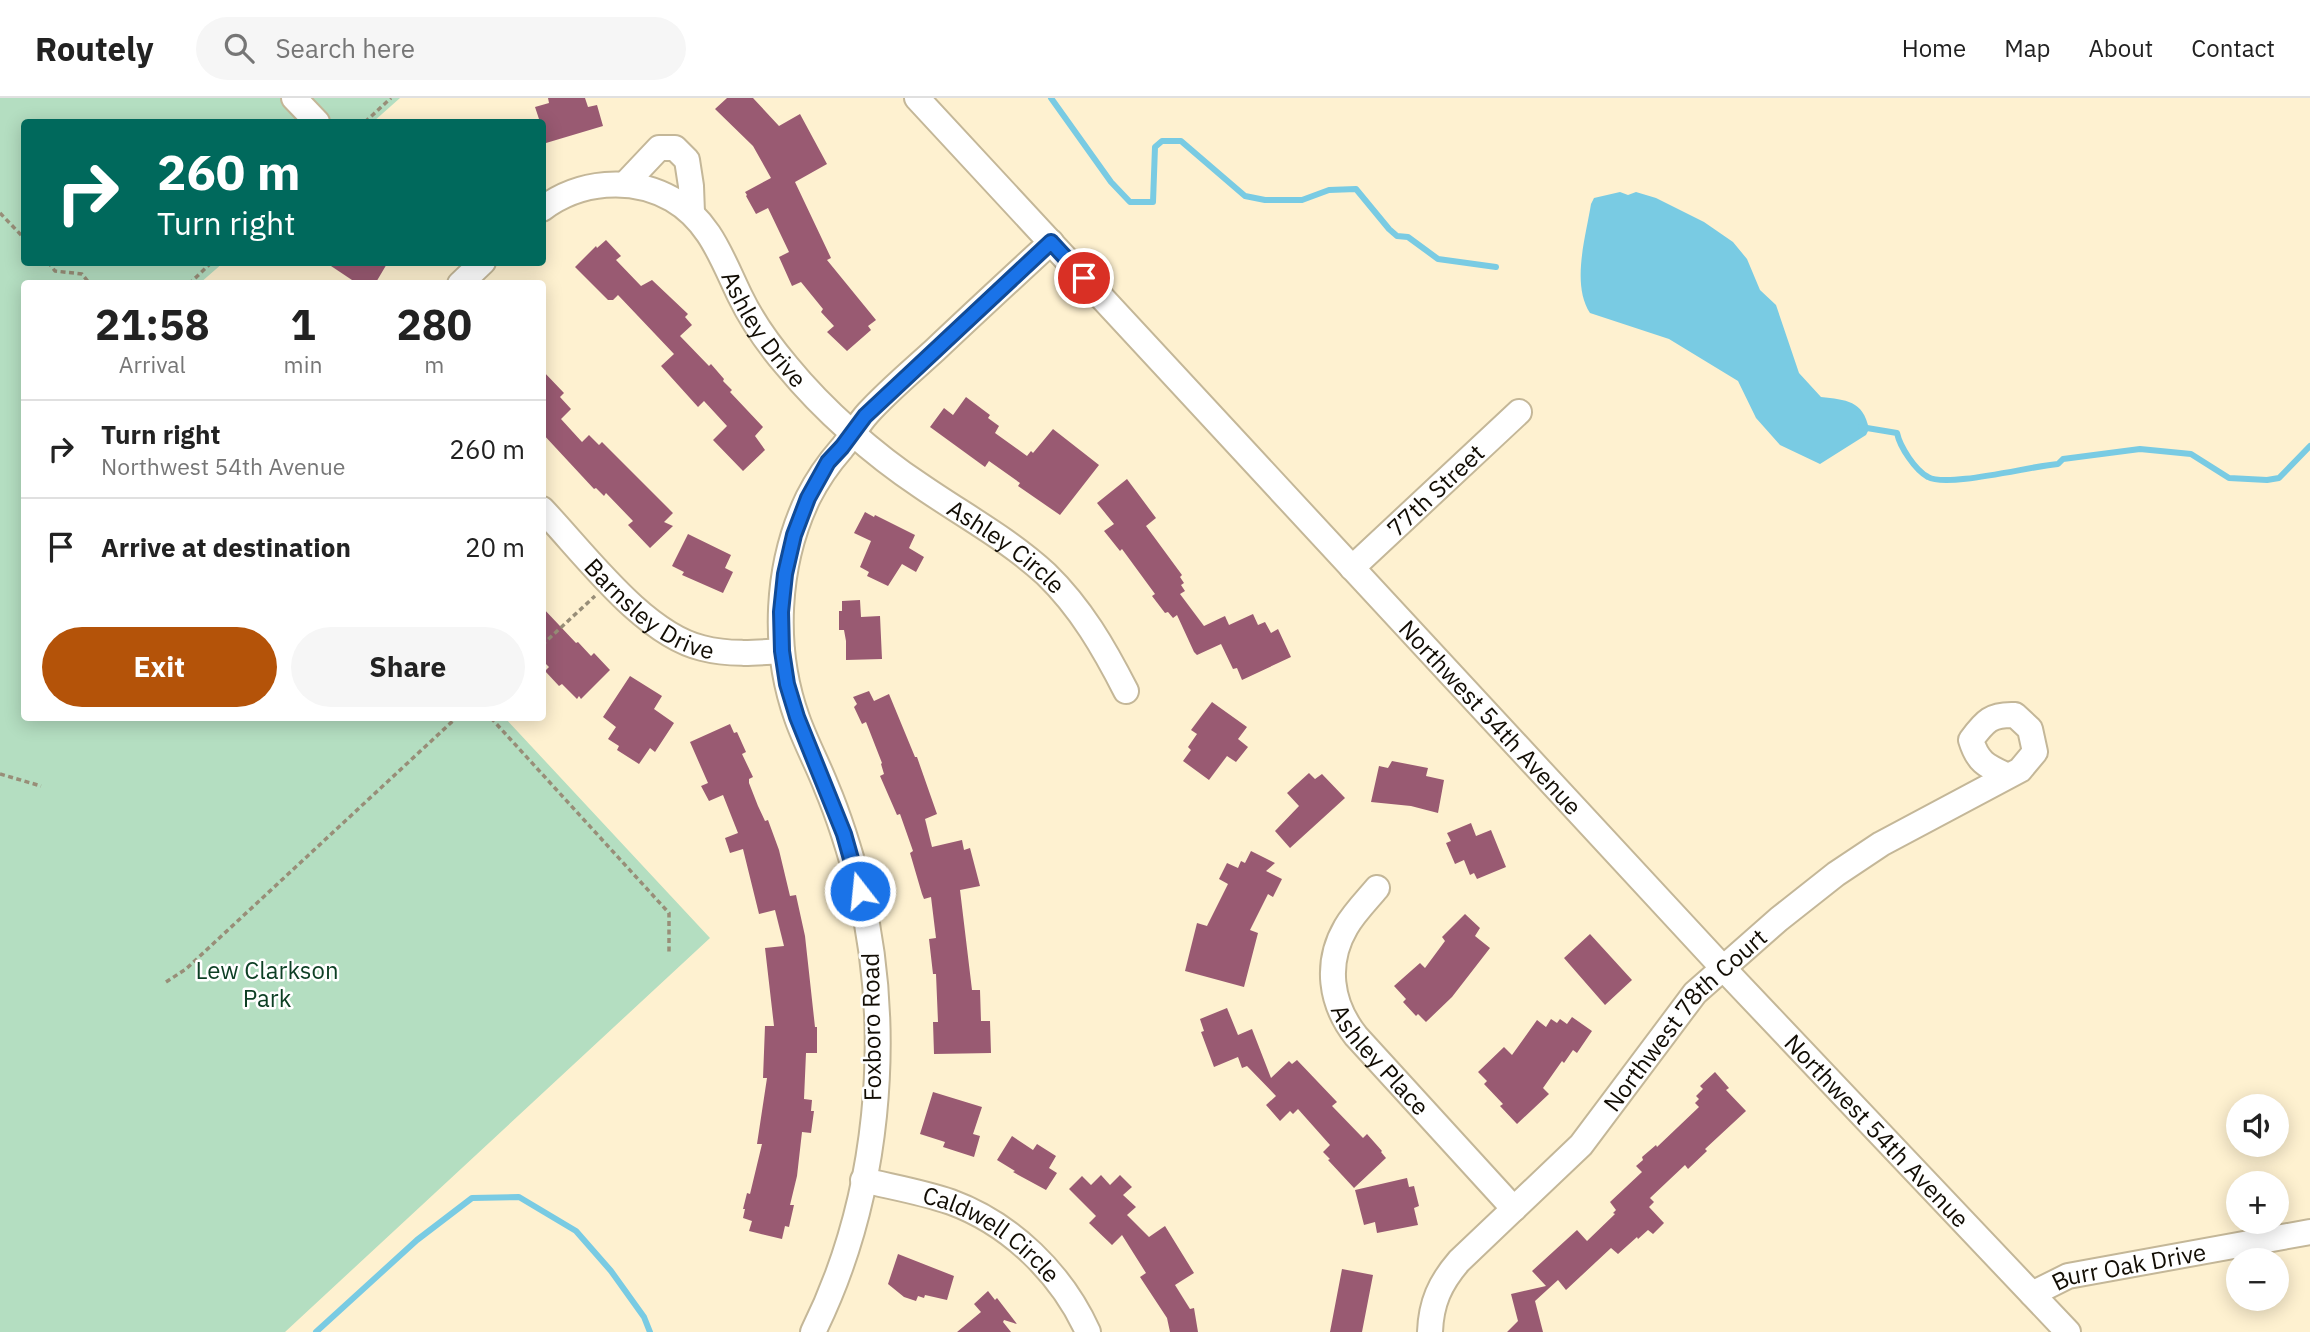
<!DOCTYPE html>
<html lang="en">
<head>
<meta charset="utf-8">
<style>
  :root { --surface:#fff; --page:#f6f6f6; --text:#222; --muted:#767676; --line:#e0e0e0; --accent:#b45309 }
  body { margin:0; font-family:"IBM Plex Sans",sans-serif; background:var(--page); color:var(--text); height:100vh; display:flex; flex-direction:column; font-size:26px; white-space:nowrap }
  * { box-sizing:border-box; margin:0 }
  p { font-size:23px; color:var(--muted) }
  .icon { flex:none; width:38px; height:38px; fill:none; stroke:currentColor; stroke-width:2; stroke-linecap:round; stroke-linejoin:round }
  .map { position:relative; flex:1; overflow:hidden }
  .drawer { position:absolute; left:21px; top:182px; width:525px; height:441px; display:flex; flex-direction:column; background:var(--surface); border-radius:7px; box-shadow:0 4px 18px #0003 }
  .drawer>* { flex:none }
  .top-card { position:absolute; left:21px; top:21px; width:525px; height:147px; border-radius:7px; box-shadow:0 4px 18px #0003; background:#00695c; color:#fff; overflow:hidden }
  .tools { position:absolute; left:2226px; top:996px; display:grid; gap:14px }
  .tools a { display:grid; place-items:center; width:63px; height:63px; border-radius:50%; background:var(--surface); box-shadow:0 4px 18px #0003; font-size:35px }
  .pin { position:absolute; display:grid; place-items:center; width:60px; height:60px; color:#fff; margin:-30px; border:4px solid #fff; border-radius:50%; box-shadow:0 2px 7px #0007 }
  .me { position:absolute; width:77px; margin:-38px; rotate:344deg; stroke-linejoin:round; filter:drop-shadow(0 0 5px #0008) }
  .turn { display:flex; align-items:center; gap:24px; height:147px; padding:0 21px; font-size:32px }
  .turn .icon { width:91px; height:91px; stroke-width:2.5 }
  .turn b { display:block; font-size:49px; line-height:60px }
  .eta { display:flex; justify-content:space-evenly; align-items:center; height:119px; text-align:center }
  .eta b { font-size:42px; font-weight:800; line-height:49px }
  .action { display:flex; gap:14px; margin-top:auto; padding:14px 21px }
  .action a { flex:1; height:80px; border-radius:42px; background:var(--accent); color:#fff; font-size:28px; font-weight:800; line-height:80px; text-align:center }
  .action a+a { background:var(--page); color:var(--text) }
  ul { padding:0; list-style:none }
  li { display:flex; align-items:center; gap:21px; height:98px; padding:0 21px; border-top:2px solid var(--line) }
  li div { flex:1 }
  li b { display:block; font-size:26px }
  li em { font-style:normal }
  header { display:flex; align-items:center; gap:42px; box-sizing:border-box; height:98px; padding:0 35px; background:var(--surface); border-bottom:2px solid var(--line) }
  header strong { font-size:33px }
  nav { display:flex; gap:38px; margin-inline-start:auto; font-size:24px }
  .search { width:490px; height:63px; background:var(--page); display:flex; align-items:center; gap:18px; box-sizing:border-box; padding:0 24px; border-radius:38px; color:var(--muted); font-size:26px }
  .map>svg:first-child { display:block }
  .green { fill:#b4dec1 }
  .water { fill:#79cbe3 }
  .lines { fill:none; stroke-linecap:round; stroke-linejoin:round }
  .stream { stroke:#79cbe3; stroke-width:6 }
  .building { fill:#995a72 }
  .minor-casing { stroke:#c4b798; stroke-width:28 }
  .path { stroke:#988e78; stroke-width:3.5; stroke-dasharray:5 3.5; stroke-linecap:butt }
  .minor { stroke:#fff; stroke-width:24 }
  .route-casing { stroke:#114b97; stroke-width:18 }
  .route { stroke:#1a73e8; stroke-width:12 }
  .labels { text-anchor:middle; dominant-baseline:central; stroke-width:5; stroke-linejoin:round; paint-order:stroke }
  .street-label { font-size:24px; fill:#120d04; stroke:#fff }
  .park-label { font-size:24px; fill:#0d3f24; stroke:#fff }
</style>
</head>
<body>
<header>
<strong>Routely</strong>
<div class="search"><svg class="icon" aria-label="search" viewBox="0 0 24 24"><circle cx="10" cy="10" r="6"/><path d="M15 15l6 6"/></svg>Search here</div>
<nav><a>Home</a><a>Map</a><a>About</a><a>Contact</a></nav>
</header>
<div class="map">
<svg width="2310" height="1234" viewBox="0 0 2310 1234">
  <rect width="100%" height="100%" fill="#fef1d0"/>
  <path class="green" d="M0,0H400L373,24H24V164L223,165L200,185L24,186V620H505L710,840L285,1234H0Z"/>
  <path class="water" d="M1620,94L1628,97L1636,94L1656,100L1704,124L1733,144L1747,161L1760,192L1776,207L1799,275L1821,299C1846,302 1863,302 1869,331L1866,337L1820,366L1780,347L1756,320L1738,283L1669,241L1590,215C1571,186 1586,138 1591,106L1594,100Z"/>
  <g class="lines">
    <path class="stream" d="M1051,0L1111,84L1130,104H1153L1155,49L1162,43H1181L1245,98L1265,102H1302L1329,92L1356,91L1389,131L1397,138L1408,139L1438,161L1496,169
      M1861,329L1897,335C1900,349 1915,372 1928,379C1947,390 2031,368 2058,366L2063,361L2140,351L2191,356L2229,380L2267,382L2279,380L2310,348
      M316,1234L417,1142L472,1100L519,1099L576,1133L611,1173L644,1219L650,1234"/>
  </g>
  <path class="building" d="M548,0H585L588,9L597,7L603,28L546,45L542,24H540L535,9L549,5Z
    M727,0H753L779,28L800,16L827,66L795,84L831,160L827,162L876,222L868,228L871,232L847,253L827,234L834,228L821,214L823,211L801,184L792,188L779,159L789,154L768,110L756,116L746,98L747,97L745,94L771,80L753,48L715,11Z
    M606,142L621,158L616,162L641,188L652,182L688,216L685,219L692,227L680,238L709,268L711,266L724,281L723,283L732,292L730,294L763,329L755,338L765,352L743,373L713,342L727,328L704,303L698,309L661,268L674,256L618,197L613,202H608L575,169L596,148L597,150Z
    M325,164H388L375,186H358Z
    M542,272L564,295L560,299L571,311L561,321L582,344L589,337L599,347L602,344L673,415L664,424L673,428L650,450L628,427L633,423L606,395L604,398L596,390L594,391L542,335Z
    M966,299L990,317L988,320L999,328L995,335L1027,358L1031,353L1033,355L1053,331L1099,367L1060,417L1018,388L1020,385L989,363L985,369L930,329L944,310L953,317Z
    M1127,381L1156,420L1146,428L1182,477L1180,479L1184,485L1181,487L1185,493L1180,496L1204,528L1225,518L1229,527L1253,516L1258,527L1265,524L1271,535L1278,531L1291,559L1242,582L1237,570L1233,571L1221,546L1197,557L1194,554L1177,517L1173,520L1168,514L1165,515L1152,498L1155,496L1122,451L1120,453L1104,433L1114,426L1097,405Z
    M865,414L874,419L875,417L915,437L909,450L924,459L916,474L902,466L888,488L867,478L869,474L860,469L871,443L854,435Z
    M688,436L731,457L725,470L733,474L723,495L682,477L684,474L672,468Z
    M860,502L861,519L880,518L882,561L846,562V543L844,532H839V513H842V503Z
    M542,509L576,545L578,544L591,558L594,555L610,572L581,601L579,598L577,601L562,586L559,588L545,573L549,569L542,562Z
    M630,578L662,598L654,611L674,625L655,654L650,650L639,666L617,652L619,648L608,641L616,629L603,619Z
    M869,593L874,603L889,596L915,659H917L937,716L925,721L932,749L962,742L964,752L970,750L980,788L960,792L972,892H980L981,923H990L991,955L934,956L933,924H938L936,876H933L929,841L936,840L931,799L924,801L922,796L910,755L913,753L900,716L897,717L880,678L884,676L881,666L882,665L866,624L862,626L854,609L857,606L853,599Z
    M1212,604L1247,629L1238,641L1248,649L1236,664L1227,658L1209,682L1183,663L1191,652L1188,649L1197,636L1191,632Z
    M730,626L734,635L737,634L746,654L742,656L753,679L749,681V685L758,708L765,723L768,722L779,752L790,798L796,797L805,838L815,929H817V955H806L804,1001L812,1002L811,1013H814L811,1035L802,1034L797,1078L790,1107H794L789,1129L785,1128L782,1141L749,1133L752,1123L743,1120L745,1111H743L747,1095L750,1096L762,1046H757L767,980H763L765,928H774L765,850L784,848L775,812L759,816L743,751L730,755L725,740L738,735L723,697L709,703L701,688L708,685L690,644Z
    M1392,663L1428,670L1426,678L1444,682L1438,715L1411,708L1371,704L1379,668L1388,670Z
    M1309,675L1315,681L1322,676L1345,700L1290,750L1275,733L1299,708L1287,695Z
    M1471,725L1476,738L1491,732L1506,769L1477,781L1474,775L1470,777L1464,762L1455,766L1446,745L1451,743L1447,735Z
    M1251,753L1275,765L1266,773L1282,781L1273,799L1268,796L1250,832L1258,835L1244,889L1185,873L1197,825L1207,828L1228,786L1219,781L1227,765L1238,770L1241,763L1245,765Z
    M1465,816L1480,830L1475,838L1490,850L1452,899L1426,924L1418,916L1416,918L1403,904L1406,901L1394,888L1420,865L1425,870L1445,843L1442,839Z
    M1590,836L1632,882L1605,907L1564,860Z
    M1227,910L1238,937L1252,931L1271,980L1289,963L1292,966L1297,962L1337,1004L1332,1008L1363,1040L1367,1036L1382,1053L1381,1054L1386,1060L1354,1090L1328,1062L1330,1061L1323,1054L1330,1047L1298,1011L1293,1016L1290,1013L1280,1023L1266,1007L1276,998L1247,968L1242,970L1238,959L1214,969L1201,934L1204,933L1200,921Z
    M1572,919L1592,933L1577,955L1573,952L1564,965L1562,963L1543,990L1549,996L1517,1026L1500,1008L1503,1006L1484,986L1487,983L1478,974L1504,949L1512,957L1537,922L1546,929L1551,921L1557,925L1560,921L1567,926Z
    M1715,974L1729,990L1726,992L1746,1013L1705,1051L1707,1053L1688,1071L1685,1067L1650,1100L1654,1104L1649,1109L1664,1125L1653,1136L1648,1132L1638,1141L1637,1139L1618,1156L1611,1150L1566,1192L1558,1182L1535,1203L1543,1234H1507L1518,1223L1511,1196L1546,1188L1532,1173L1577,1132L1587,1143L1615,1116L1613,1115L1616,1112L1610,1104L1642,1074L1636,1068L1643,1062L1642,1059L1656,1047L1657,1049L1699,1009L1695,1005L1699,1001L1696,998L1703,991L1700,988Z
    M933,994L982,1009L973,1036L980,1038L974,1059L943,1049L945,1044L920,1036Z
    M1012,1038L1033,1052L1037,1046L1056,1058L1049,1070L1057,1075L1046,1092L1013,1074L1015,1073L997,1062Z
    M1101,1077L1110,1087L1120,1077L1132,1089L1123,1097L1136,1109L1127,1117L1149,1139L1165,1128L1194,1175L1175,1187L1190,1211L1194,1210L1198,1234H1170L1167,1220L1140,1179L1146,1175L1122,1137L1112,1147L1089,1125L1096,1118L1069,1091L1082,1078L1091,1087Z
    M1407,1080L1409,1089L1414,1088L1419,1108L1414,1110L1418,1127L1377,1135L1375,1124L1364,1127L1355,1092Z
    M898,1156L954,1178L947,1202L925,1197L924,1200L918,1198L916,1203L904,1199L888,1186Z
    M1342,1171L1373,1177L1362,1234H1330Z
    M988,1193L995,1202L997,1200L1017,1226L1004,1222L1003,1224L1011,1234H957L981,1214L974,1206Z"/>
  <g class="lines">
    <g class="minor-casing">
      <g id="minor">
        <path d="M294,0L317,24"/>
        <path id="s1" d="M917,0L1723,870L2068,1234"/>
        <path d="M625,86L659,50H675L687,62L691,88L692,115"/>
        <path id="s2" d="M542,111C579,83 631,78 672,101C710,123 722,161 740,198C752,223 769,247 787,268C823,312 874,357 921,388C963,417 1008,441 1046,476C1081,510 1104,550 1126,593"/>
        <path d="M460,186L483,164"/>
        <path id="s3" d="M542,411C584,455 643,536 702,550C729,557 755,555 782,553"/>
        <path id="s4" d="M1352,470L1519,314"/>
        <path id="s5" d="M1377,790C1367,802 1354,815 1346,829C1325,865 1330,905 1356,938L1514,1111"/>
        <path id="s6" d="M863,1082C892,1089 922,1094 951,1104C1011,1126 1062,1176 1088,1234"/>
        <path id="s7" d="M2032,1196L2068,1178L2310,1134"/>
        <path d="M813,1234C879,1101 894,937 860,792C851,757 840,721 826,688C817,665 805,643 797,620C772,550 776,467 808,400C818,380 828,366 842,350C851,339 858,326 868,315C888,293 912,273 935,252C973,216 1012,180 1051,144"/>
        <path id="s8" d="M1430,1234C1431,1205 1440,1185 1459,1163L1581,1047L1695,895L1779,821L1836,776L1881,746L2020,672L2035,654L2030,631L2015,617C1991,616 1985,623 1971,642C1978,665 1987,668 2008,678"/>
      </g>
    </g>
    <path class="path" d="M365,24L391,0
      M0,115L24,140
      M48,164L55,173L82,176L90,186
      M189,186L212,164
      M542,547L595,498
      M491,620L669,815V857
      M0,676L41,688
      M166,884L186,871L456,620"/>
    <use href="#minor" class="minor"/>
  </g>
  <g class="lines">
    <g class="route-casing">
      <path id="route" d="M860,793L844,736L797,619L787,586L782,553L781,514L785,476L794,437L808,400L828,364L842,349L865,318L1051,144L1084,180"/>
    </g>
    <use href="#route" class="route"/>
  </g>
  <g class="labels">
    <g class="street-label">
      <text stroke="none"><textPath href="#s2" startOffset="299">Ashley Drive</textPath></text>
      <text stroke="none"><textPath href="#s4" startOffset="114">77th Street</textPath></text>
      <text stroke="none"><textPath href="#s2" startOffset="628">Ashley Circle</textPath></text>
      <text stroke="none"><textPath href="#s3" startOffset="149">Barnsley Drive</textPath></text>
      <text stroke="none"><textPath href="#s1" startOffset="844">Northwest 54th Avenue</textPath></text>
      <text stroke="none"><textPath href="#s8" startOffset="410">Northwest 78th Court</textPath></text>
      <text transform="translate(871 929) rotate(-91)">Foxboro Road</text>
      <text stroke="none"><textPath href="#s5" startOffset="200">Ashley Place</textPath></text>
      <text stroke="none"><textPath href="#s1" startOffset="1410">Northwest 54th Avenue</textPath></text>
      <text stroke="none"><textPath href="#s6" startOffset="142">Caldwell Circle</textPath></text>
      <text stroke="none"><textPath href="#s7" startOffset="102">Burr Oak Drive</textPath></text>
    </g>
    <g class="park-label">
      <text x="267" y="872">Lew Clarkson<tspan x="267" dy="28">Park</tspan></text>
    </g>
  </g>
</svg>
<div class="tools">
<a><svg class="icon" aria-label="sound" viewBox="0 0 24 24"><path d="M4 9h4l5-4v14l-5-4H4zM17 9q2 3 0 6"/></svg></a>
<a>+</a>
<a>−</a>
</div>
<div class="pin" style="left:1084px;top:180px;background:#d93025"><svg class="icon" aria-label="arrive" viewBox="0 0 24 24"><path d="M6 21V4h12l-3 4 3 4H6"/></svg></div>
<svg class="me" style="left:860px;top:793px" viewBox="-20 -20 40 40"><circle r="17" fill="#1a73e8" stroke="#fff" stroke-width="3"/><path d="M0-11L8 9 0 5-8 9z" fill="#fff"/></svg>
<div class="top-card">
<div class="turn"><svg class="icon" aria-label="right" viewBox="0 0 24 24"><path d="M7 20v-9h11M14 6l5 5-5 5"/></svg><div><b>260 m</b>Turn right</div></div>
</div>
<section class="drawer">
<div class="eta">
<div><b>21:58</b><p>Arrival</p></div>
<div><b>1</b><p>min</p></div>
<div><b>280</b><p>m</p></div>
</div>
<ul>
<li><svg class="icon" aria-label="right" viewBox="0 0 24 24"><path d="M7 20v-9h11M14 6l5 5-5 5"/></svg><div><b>Turn right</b><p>Northwest 54th Avenue</p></div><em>260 m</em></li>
<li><svg class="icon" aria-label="arrive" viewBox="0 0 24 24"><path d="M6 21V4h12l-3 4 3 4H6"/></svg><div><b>Arrive at destination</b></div><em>20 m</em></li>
</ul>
<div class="action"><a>Exit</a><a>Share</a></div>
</section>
</div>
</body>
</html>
